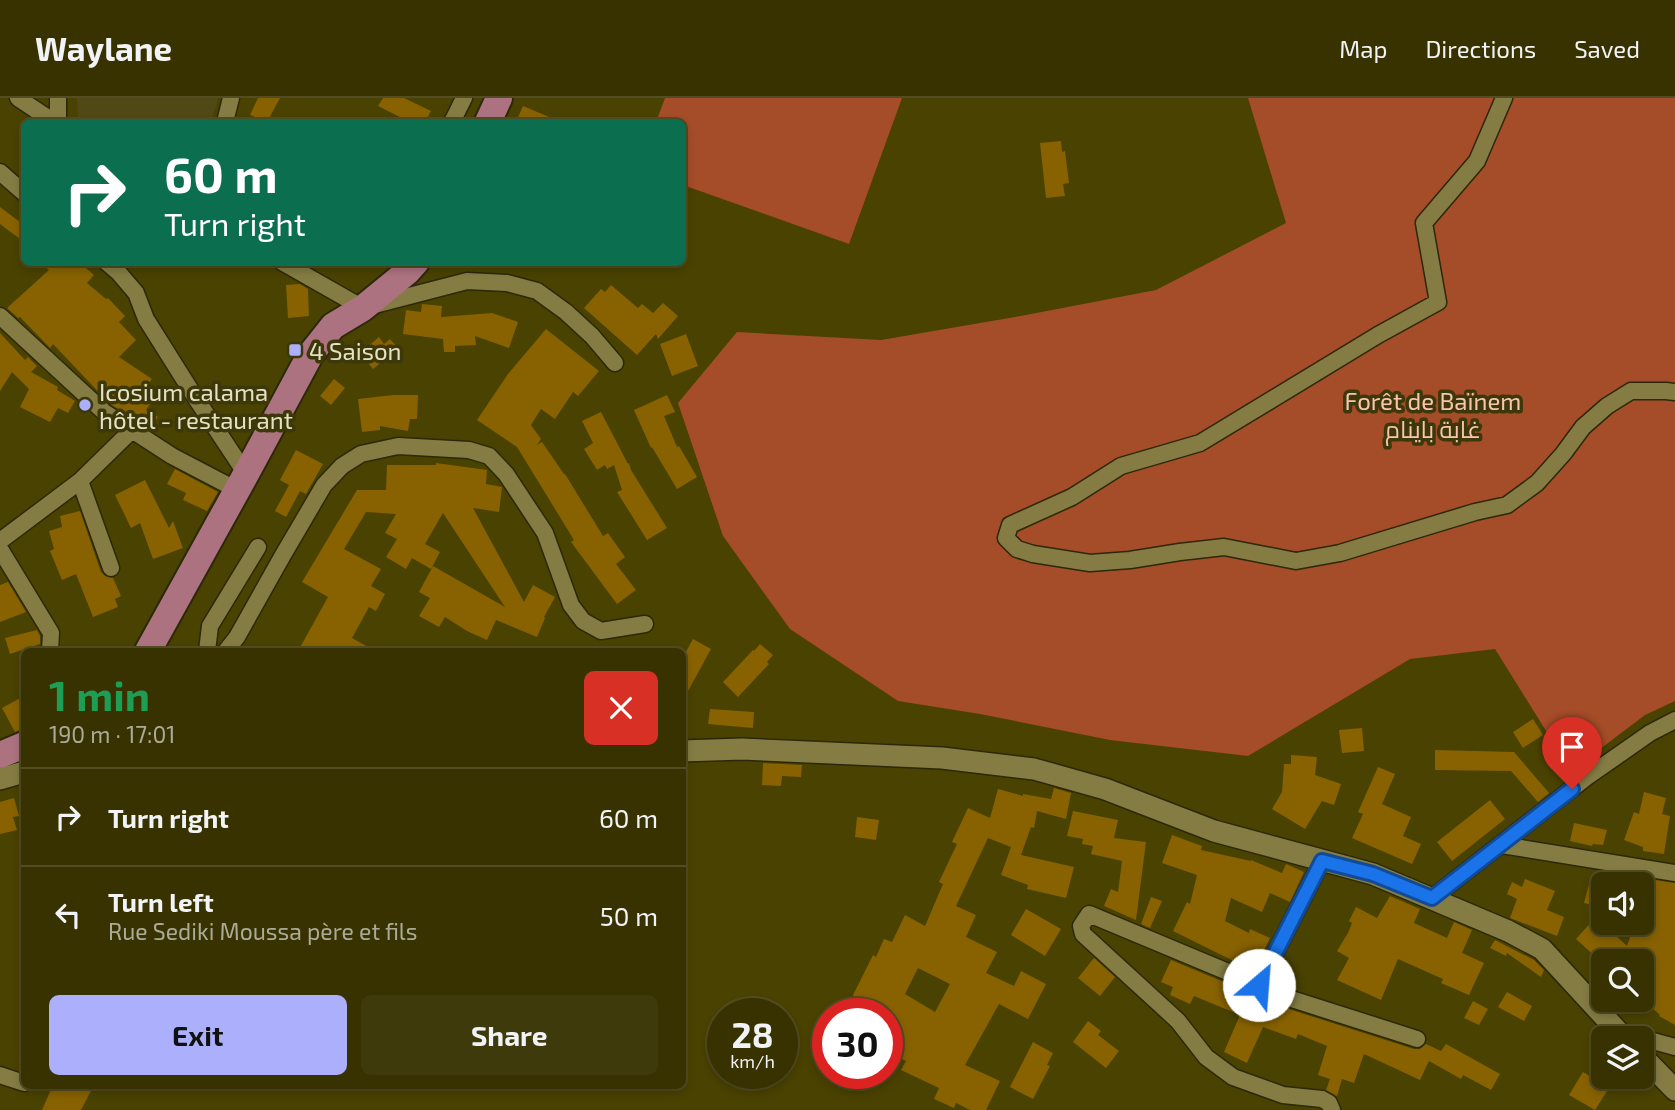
<!DOCTYPE html>
<html lang="en">
<head>
<meta charset="utf-8">
<style>
  :root { --surface:#383201; --page:#3f3a0b; --text:#f1f3f6; --muted:#abaa99; --line:#524d23; --accent:#acaffb }
  body { margin:0; font-family:"Exo 2",Cairo,sans-serif; background:var(--page); color:var(--text); height:100vh; display:flex; flex-direction:column; font-size:26px; white-space:nowrap }
  * { box-sizing:border-box; margin:0 }
  p { font-size:23px; color:var(--muted) }
  .icon { flex:none; width:38px; height:38px; fill:none; stroke:currentColor; stroke-width:2; stroke-linecap:round; stroke-linejoin:round }
  .map { position:relative; flex:1; overflow:hidden }
  .sheet { position:absolute; left:21px; top:550px; width:665px; height:441px; display:flex; flex-direction:column; background:var(--surface); border-radius:10px; box-shadow:0 4px 10px #0003,0 0 0 2px var(--line) }
  .sheet>* { flex:none }
  .hud { position:absolute; left:21px; top:21px; width:665px; height:147px; border-radius:10px; box-shadow:0 4px 10px #0003,0 0 0 2px var(--line); background:#0b6e4f; color:#fff; overflow:hidden }
  .tools { position:absolute; left:1591px; top:774px; display:grid; gap:14px }
  .tools a { display:grid; place-items:center; width:63px; height:63px; border-radius:10px; background:var(--surface); box-shadow:0 4px 10px #0003,0 0 0 2px var(--line); font-size:35px }
  .speed { position:absolute; left:707px; top:900px; display:flex; gap:14px; font-size:35px; font-weight:700; text-align:center }
  .speed>* { display:grid; place-content:center; width:91px; height:91px; border-radius:50%; background:var(--surface); box-shadow:0 4px 10px #0003,0 0 0 2px var(--line); line-height:1 }
  .speed small { font-size:18px; font-weight:400 }
  .speed .limit { border:10px solid #d22; background:#fff; color:#111 }
  .pin { position:absolute; display:grid; place-items:center; width:60px; height:60px; color:#fff; margin:-72px -30px; border-radius:50% 50% 50% 0; rotate:-45deg; box-shadow:0 0 7px #0007 }
  .pin .icon { rotate:45deg }
  .me { position:absolute; width:77px; margin:-38px; rotate:27deg; stroke-linejoin:round; filter:drop-shadow(0 0 5px #0008) }
  .turn { display:flex; align-items:center; gap:24px; height:147px; padding:0 28px; font-size:32px }
  .turn .icon { width:91px; height:91px; stroke-width:2.5 }
  .turn b { display:block; font-size:49px; line-height:60px }
  .round { display:grid; place-items:center; flex:none; width:74px; height:74px; border-radius:10px; background:var(--page) }
  .overview { display:flex; align-items:center; justify-content:space-between; height:119px; padding:0 28px }
  h1 { font-size:42px; font-weight:700; line-height:52px; color:#1e9e55 }
  .button { display:flex; gap:14px; margin-top:auto; padding:14px 28px }
  .button a { flex:1; height:80px; border-radius:10px; background:var(--accent); color:#111; font-size:28px; font-weight:700; line-height:80px; text-align:center }
  .button a+a { background:var(--page); color:var(--text) }
  ul { padding:0; list-style:none }
  li { display:flex; align-items:center; gap:21px; height:98px; padding:0 28px; border-top:2px solid var(--line) }
  li div { flex:1 }
  li b { display:block; font-size:26px }
  li em { font-style:normal }
  header { display:flex; align-items:center; gap:42px; box-sizing:border-box; height:98px; padding:0 35px; background:var(--surface); border-bottom:2px solid var(--line) }
  header strong { font-size:33px }
  nav { display:flex; gap:38px; margin-inline-start:auto; font-size:24px }
  .map>svg:first-child { display:block }
  .built { fill:#504916 }
  .green { fill:#a54c28 }
  .building { fill:#886200; fill-rule:evenodd }
  .lines { fill:none; stroke-linecap:round; stroke-linejoin:round }
  .minor-casing { stroke:#2c280a; stroke-width:19 }
  .tertiary-casing { stroke:#2c280a; stroke-width:24 }
  .primary-casing { stroke:#2c280a; stroke-width:30 }
  .minor { stroke:#847c43; stroke-width:16 }
  .tertiary { stroke:#847c43; stroke-width:21 }
  .primary { stroke:#ac727f; stroke-width:26 }
  .route-casing { stroke:#114b97; stroke-width:18 }
  .route { stroke:#1a73e8; stroke-width:12 }
  .poi-dot { fill:#acaffb; stroke:#3d380a; stroke-width:2.5 }
  .labels { text-anchor:middle; dominant-baseline:central; stroke-width:7; stroke-linejoin:round; paint-order:stroke }
  .poi-label { font-size:24px; fill:#e5e1c4; stroke:#3d380a; text-anchor:start }
  .park-label { font-size:24px; fill:#f9c5b1; stroke:#3d380a }
</style>
</head>
<body>
<header>
<strong>Waylane</strong>
<nav><a>Map</a><a>Directions</a><a>Saved</a></nav>
</header>
<div class="map">
<svg width="1675" height="1012" viewBox="0 0 1675 1012">
  <rect width="100%" height="100%" fill="#4a4201"/>
  <path class="built" d="M77,0H218L216,9L211,21L198,24H121L78,22Z"/>
  <path class="green" d="M665,0H902L849,146L683,87L682,24H656Z
    M1248,0H1675V603L1645,617L1571,673L1495,551L1410,561L1248,658L1110,642L980,616L898,603L790,531L723,438L678,305L737,234L881,242L1026,217L1156,192L1286,125Z"/>
  <path class="building" d="M258,0H280L267,24L250,17Z
    M383,0H404L431,13L425,24H410L378,8Z
    M523,8L561,24H516Z
    M1061,43L1062,54L1065,53L1069,85L1063,86L1065,98L1046,100L1040,45Z
    M0,109L24,127V144L0,126Z
    M39,164H79L94,177L87,185L106,201L108,200L125,218L119,224L136,242L119,259L152,281L139,299L150,306L146,312L158,319L151,329L136,320L135,321L110,306L53,246L50,250L20,219L18,220L7,210L49,172Z
    M300,186L308,191L309,218L288,220L286,187Z
    M611,187L638,210L642,206L653,215L663,205L678,218L658,241L656,236L637,257L584,210L601,191L605,194Z
    M422,206L442,208L441,219L492,215L518,224L509,250L475,238L476,247L455,248V254H444L443,241L403,236L406,212L421,214Z
    M546,231L599,273L578,298L573,294L555,321L541,311L531,327L541,341L537,347L542,344L564,376H565L603,438L608,435L625,459L616,466L636,492L617,506L571,444L574,442L517,349L477,322L508,276Z
    M0,235L25,262L28,259L37,268L31,274L58,289L57,292L75,303L68,315L58,310L50,324L20,309L29,291L12,274L0,293Z
    M686,236L698,268L672,278L660,246Z
    M379,239L384,246L390,241L398,250L373,271L360,255Z
    M334,281L345,290L331,307L320,298Z
    M393,297H418L417,321H410L408,333L380,328V332L362,334L358,301Z
    M667,297L675,314L664,318L677,349L679,348L697,379L677,391L652,349L651,350L634,312Z
    M601,314L628,366L629,365L631,372L667,430L647,442L617,394L622,392L614,367L607,371L605,367L597,372L584,351L593,345L582,323Z
    M296,352L323,366L306,396L300,393L286,419L275,413L289,387L280,382Z
    M436,365L487,372L486,386L502,389L499,414L473,410L524,504L533,487L555,499L544,519L545,520L537,539L496,522L487,542L467,533L445,519L439,529L419,518L430,500L419,494L433,468L505,509L443,415L425,446L440,454L431,471L412,460L406,471L386,459L397,441L385,435L396,416L366,414L344,451L381,471L371,488L385,496L376,513L369,509L352,540L375,553H298L328,499L302,484L357,392H386L387,367H436Z
    M175,371L218,394L207,413L183,402L186,395L167,386Z
    M145,382L169,430L173,423L183,450L153,461L140,425L131,430L115,397Z
    M80,413L101,474L105,478L113,480L121,498L115,501L118,509L93,519L76,476L62,482L50,453L54,451L49,433L62,429L60,418Z
    M8,484L26,514L0,524V487Z
    M37,532L40,538V546L10,556L5,540Z
    M693,541L711,551L682,604V561Z
    M760,546L773,557L767,564L769,566L738,599L723,584L753,552L754,553Z
    M24,598V630L15,634L2,610Z
    M710,611L754,614L753,630L708,626Z
    M1533,621L1543,637L1523,650L1513,634Z
    M1362,630L1364,653L1342,655L1339,632Z
    M1435,652L1514,654L1549,695L1538,704L1511,673L1435,672Z
    M1291,657L1317,659L1315,677L1341,686L1334,707L1322,703L1305,731L1272,711L1282,694L1284,666H1291Z
    M763,665L802,667L801,679L782,678L781,688L762,687Z
    M1378,669L1395,676L1382,706L1411,719L1403,738L1421,746L1412,766L1352,740L1363,716L1358,714Z
    M1054,690L1071,695L1066,721L1037,713L1034,730L1031,729L1021,757L1074,769L1066,800L1027,791L1028,787L1001,777L1011,749L988,740L956,808L976,817L966,839L997,854L986,875L1014,888L1021,873L1046,886L1028,921L999,906L965,967L1000,983L986,1012H970L956,1005L954,1010L934,1001L939,990L901,972L906,963L887,954V915H846L854,898L853,897L873,857L876,859L884,841L892,844L905,817L925,828L943,786L939,784L957,746L952,744L968,710L990,720L998,691L1023,698V696L1051,701ZM918,870L950,886L935,914L905,896Z
    M1644,694L1666,700L1662,716L1670,718L1664,756L1643,753V749L1624,742L1634,714L1639,716Z
    M14,700L19,718L13,719L17,732L0,736V704Z
    M1490,702L1505,721L1452,763L1437,744Z
    M1073,713L1118,722L1114,740L1146,744L1136,822L1104,808L1111,791L1118,794L1122,763L1091,756L1093,748L1082,746L1083,741L1067,738Z
    M857,719L879,722L876,742L855,739Z
    M1574,725L1607,732L1603,747L1593,746L1592,748L1570,743Z
    M1172,737L1202,748L1201,752L1251,763V762L1282,775L1286,766L1304,774L1290,804L1270,795L1262,814L1231,800L1225,823L1249,835L1250,831L1270,840L1254,873L1173,833L1187,804L1190,806L1197,777L1162,765Z
    M1611,775L1675,785V927L1659,918L1660,917L1642,901V863H1600L1576,841L1603,811V826L1627,848L1634,828L1642,830V786H1607Z
    M1591,779L1603,783V810L1584,805Z
    M1525,781L1555,793L1547,812L1564,819L1557,838L1510,820L1517,801L1507,796L1512,784L1522,789Z
    M1390,798L1420,811L1414,825L1447,840L1454,824L1472,832L1462,855L1484,865L1469,897L1441,885L1443,881L1398,861L1381,902L1337,882L1349,860L1337,853L1348,835L1352,825L1349,823L1356,809L1377,820Z
    M1151,799L1162,803L1150,830L1141,826Z
    M1026,811L1061,831L1045,858L1011,837Z
    M1495,842L1534,862L1544,872L1541,879L1507,855L1506,858L1490,850Z
    M1094,860L1115,879L1100,898L1078,880Z
    M1171,862L1255,897L1273,906L1414,951H1420L1426,946L1441,953L1446,946L1500,976L1491,992L1463,977L1461,981L1429,963L1420,982L1364,956L1354,985L1342,981L1337,998L1326,992L1330,981L1318,977L1327,948L1298,936L1296,941L1263,929L1247,965L1224,954L1240,917L1194,898L1190,906L1170,897L1173,889L1161,884Z
    M1507,894L1532,908L1524,923L1498,909Z
    M1473,903L1488,911L1479,927L1464,920Z
    M1088,923L1101,933L1098,937L1119,953L1106,970L1073,944Z
    M1033,944L1053,955L1047,967L1050,968L1033,1001L1010,989Z
    M1583,974L1609,990L1595,1012L1569,997Z
    M53,987H94L81,1012H42Z"/>
  <g class="lines">
    <g class="minor-casing">
      <path id="minor" d="M18,0L54,24
        M58,0V24
        M1504,0L1477,63L1424,125L1438,204L1378,237L1200,345L1121,368L1072,399L1010,427L1006,440L1017,451L1033,456L1090,465L1130,462L1180,454L1224,449L1296,463L1340,455L1475,414L1507,407L1537,385L1563,356L1583,329L1607,308L1631,293H1666L1675,294
        M225,24L231,0
        M452,24L464,0
        M0,74L24,95
        M106,164L119,175L136,195L146,221L195,299L246,376
        M282,164L363,210L467,183L507,185L537,193L566,214L592,238L615,265
        M0,218L104,314L172,358L237,392
        M80,383L111,470
        M0,443L80,383L132,332
        M0,451L51,535L50,553
        M207,553L210,528L258,449
        M226,553L237,539L283,457L324,387L342,368L361,356L398,348L469,352L489,358L506,376L545,435L571,507L583,523L601,533L645,526
        M1502,747L1675,775
        M1432,800L1587,679L1650,635L1675,622
        M1259,887L1322,763
        M1642,940L1675,949
        M0,977L24,985
        M1332,1012L1329,1005L1322,1001L1283,997L1233,979L1206,959L1178,923L1083,836L1081,828L1089,816L1259,887L1276,896L1417,941"/>
    </g>
    <g class="tertiary-casing">
      <path id="tertiary" d="M682,653L742,651L942,660L1034,671L1105,691L1214,733L1373,776L1508,833L1542,851L1624,940
        M0,681L24,674
        M1642,958L1675,992"/>
    </g>
    <g class="primary-casing">
      <path id="primary" d="M488,24L499,0
        M148,553L246,376L310,257L333,228L363,210L407,174L416,164
        M0,657L24,647"/>
    </g>
    <use href="#minor" class="minor"/>
    <use href="#tertiary" class="tertiary"/>
    <use href="#primary" class="primary"/>
  </g>
  <g class="lines">
    <g class="route-casing">
      <path id="route" d="M1259,887L1322,763L1373,776L1432,800L1572,691"/>
    </g>
    <use href="#route" class="route"/>
  </g>
  <g class="poi-dot">
    <rect x="288" y="245" width="14" height="14" rx="3.5"/>
    <circle cx="85" cy="307" r="7"/>
  </g>
  <g class="labels">
    <g class="poi-label">
      <text x="309" y="252">4 Saison</text>
      <text x="99" y="293">Icosium calama<tspan x="99" dy="28">hôtel - restaurant</tspan></text>
    </g>
    <g class="park-label">
      <text x="1433" y="302">Forêt de Baïnem<tspan x="1433" dy="28">غابة باينام</tspan></text>
    </g>
  </g>
</svg>
<div class="tools">
<a><svg class="icon" aria-label="sound" viewBox="0 0 24 24"><path d="M4 9h4l5-4v14l-5-4H4zM17 9q2 3 0 6"/></svg></a>
<a><svg class="icon" aria-label="search" viewBox="0 0 24 24"><circle cx="10" cy="10" r="6"/><path d="M15 15l6 6"/></svg></a>
<a><svg class="icon" aria-label="layers" viewBox="0 0 24 24"><path d="M12 4l9 5-9 5-9-5zM3 14l9 5 9-5"/></svg></a>
</div>
<div class="speed"><div>28<small>km/h</small></div><div class="limit">30</div></div>
<div class="pin" style="left:1572px;top:691px;background:#d93025"><svg class="icon" aria-label="arrive" viewBox="0 0 24 24"><path d="M6 21V4h12l-3 4 3 4H6"/></svg></div>
<svg class="me" style="left:1259px;top:887px" viewBox="-20 -20 40 40"><circle r="19" fill="#fff"/><path d="M0-13L10 11 0 6-10 11z" fill="#1a73e8"/></svg>
<div class="hud">
<div class="turn"><svg class="icon" aria-label="right" viewBox="0 0 24 24"><path d="M7 20v-9h11M14 6l5 5-5 5"/></svg><div><b>60 m</b>Turn right</div></div>
</div>
<section class="sheet">
<div class="overview"><div><h1>1 min</h1><p>190 m · 17:01</p></div><a class="round" style="background:#d93025;color:#fff"><svg class="icon" aria-label="close" viewBox="0 0 24 24"><path d="M6 6l12 12M18 6L6 18"/></svg></a></div>
<ul>
<li><svg class="icon" aria-label="right" viewBox="0 0 24 24"><path d="M7 20v-9h11M14 6l5 5-5 5"/></svg><div><b>Turn right</b></div><em>60 m</em></li>
<li><svg class="icon" aria-label="left" viewBox="0 0 24 24"><path d="M17 20v-9H6M10 6l-5 5 5 5"/></svg><div><b>Turn left</b><p>Rue Sediki Moussa père et fils</p></div><em>50 m</em></li>
</ul>
<div class="button"><a>Exit</a><a>Share</a></div>
</section>
</div>
</body>
</html>
